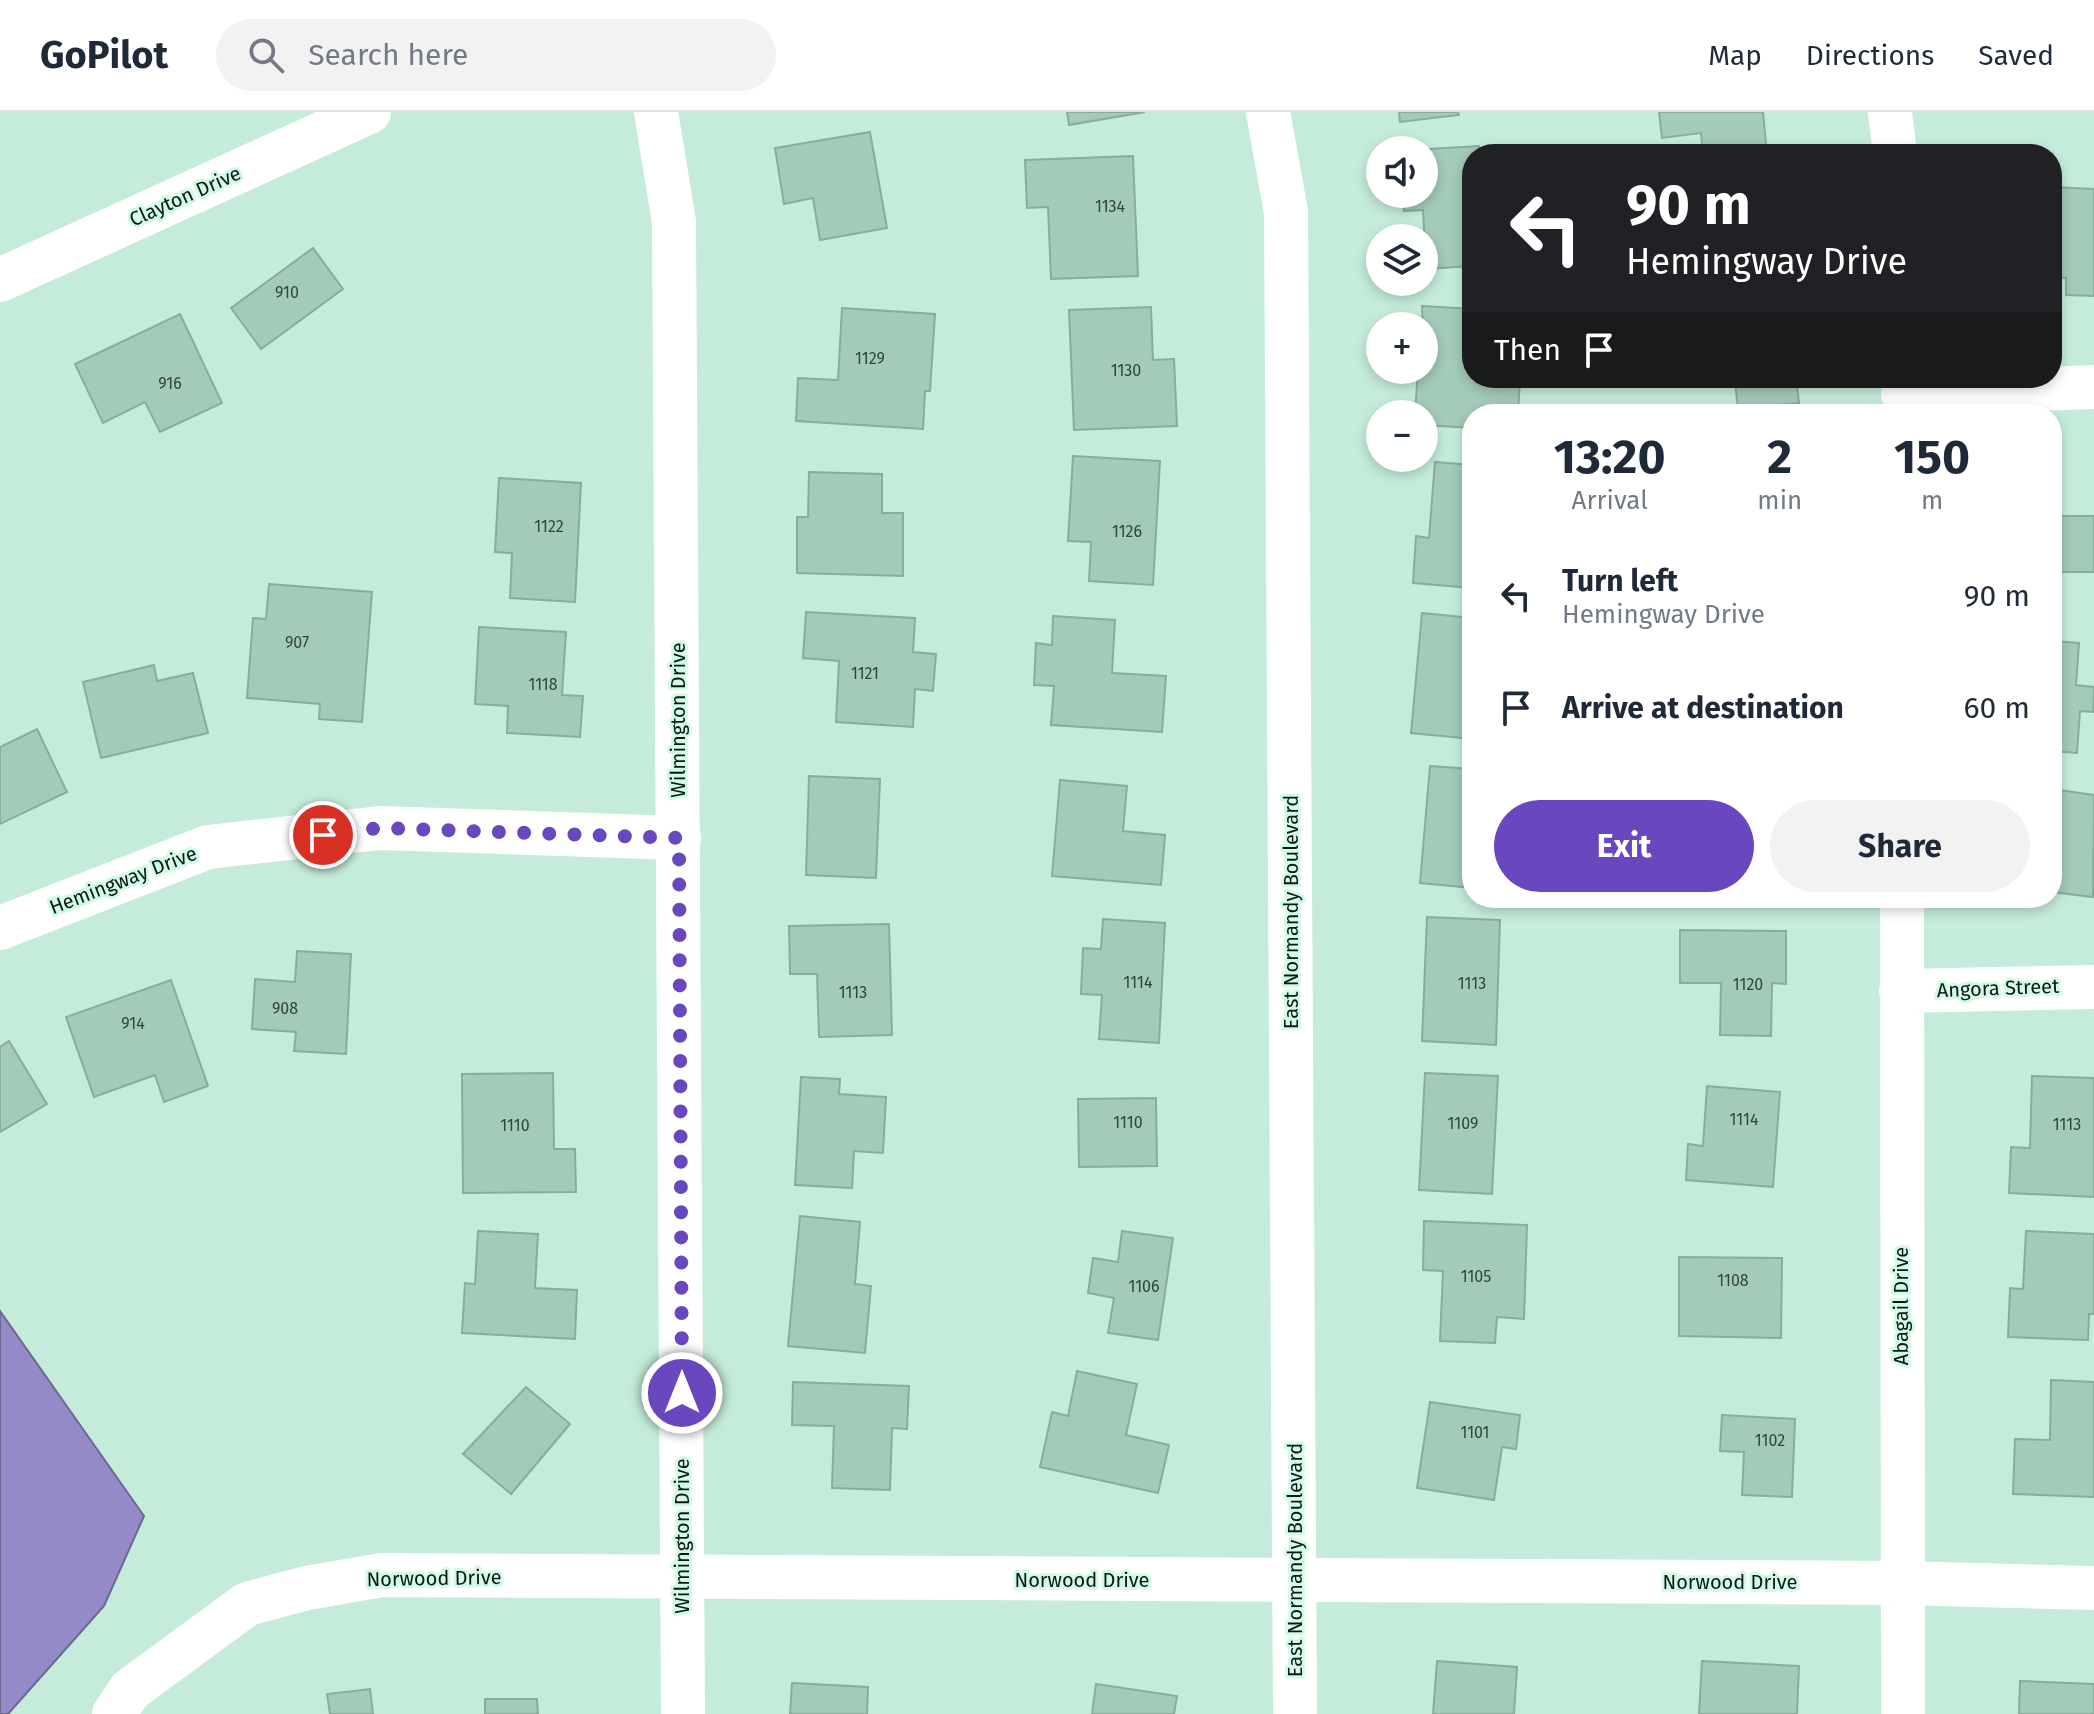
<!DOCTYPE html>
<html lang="en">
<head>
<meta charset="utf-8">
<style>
  :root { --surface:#fff; --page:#f2f2f3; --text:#1f2937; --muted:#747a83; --line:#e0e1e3; --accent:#6847bf }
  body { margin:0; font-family:"Fira Sans",sans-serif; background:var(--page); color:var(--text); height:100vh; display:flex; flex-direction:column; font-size:30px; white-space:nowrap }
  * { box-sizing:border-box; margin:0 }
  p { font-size:26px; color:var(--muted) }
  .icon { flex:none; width:44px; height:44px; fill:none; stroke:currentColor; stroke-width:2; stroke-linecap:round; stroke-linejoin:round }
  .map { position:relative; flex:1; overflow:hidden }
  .sheet { position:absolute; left:1462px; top:292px; width:600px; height:504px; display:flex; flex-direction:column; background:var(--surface); border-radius:32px; box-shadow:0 4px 12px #0003 }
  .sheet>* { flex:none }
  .guide { position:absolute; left:1462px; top:32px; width:600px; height:244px; border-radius:32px; box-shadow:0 4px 12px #0003; background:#202124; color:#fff; overflow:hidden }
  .fabs { position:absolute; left:1366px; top:24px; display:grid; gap:16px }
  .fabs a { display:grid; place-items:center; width:72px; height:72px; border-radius:50%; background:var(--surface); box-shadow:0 4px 12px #0003; font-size:40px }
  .pin { position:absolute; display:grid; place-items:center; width:68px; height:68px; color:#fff; margin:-34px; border:4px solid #fff; border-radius:50%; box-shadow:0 2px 8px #0007 }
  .me { position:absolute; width:88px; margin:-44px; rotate:0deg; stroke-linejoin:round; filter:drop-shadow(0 0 6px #0008) }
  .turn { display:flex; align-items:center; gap:28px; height:168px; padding:0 32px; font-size:36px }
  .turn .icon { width:104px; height:104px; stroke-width:2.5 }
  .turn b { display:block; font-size:56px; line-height:68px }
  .then { display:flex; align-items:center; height:76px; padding:0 32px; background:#0003; gap:16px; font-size:30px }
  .eta { display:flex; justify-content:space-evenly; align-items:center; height:136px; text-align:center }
  .eta b { font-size:48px; font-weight:700; line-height:56px }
  .primary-button { display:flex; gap:16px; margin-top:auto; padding:16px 32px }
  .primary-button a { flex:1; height:92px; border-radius:48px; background:var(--accent); color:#fff; font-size:32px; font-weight:700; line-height:92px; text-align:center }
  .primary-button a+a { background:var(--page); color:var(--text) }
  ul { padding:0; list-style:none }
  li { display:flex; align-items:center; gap:24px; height:112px; padding:0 32px }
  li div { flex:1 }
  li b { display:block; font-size:30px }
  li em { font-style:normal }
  header { display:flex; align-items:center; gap:48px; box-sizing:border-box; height:112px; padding:0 40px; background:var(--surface); border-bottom:2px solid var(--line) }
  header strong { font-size:38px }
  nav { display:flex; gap:44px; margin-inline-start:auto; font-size:28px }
  .search { width:560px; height:72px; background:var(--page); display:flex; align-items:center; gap:20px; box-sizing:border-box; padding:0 28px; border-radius:44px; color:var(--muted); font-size:30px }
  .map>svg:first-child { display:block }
  .water { fill:#948ac7; stroke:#6b6891; stroke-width:2 }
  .building { fill:#a4cab9; stroke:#88ad9d; stroke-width:2 }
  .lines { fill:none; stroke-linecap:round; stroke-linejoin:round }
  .minor { stroke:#fff; stroke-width:44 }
  .tertiary { stroke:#fff; stroke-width:44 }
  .route { stroke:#6847bf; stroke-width:14; stroke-dasharray:0 25.2 }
  .labels { text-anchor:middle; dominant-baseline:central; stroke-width:6; stroke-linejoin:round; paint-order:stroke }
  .number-label { font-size:16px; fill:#30453c }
  .street-label { font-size:20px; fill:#0a1913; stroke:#d2fae7 }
</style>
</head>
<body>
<header>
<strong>GoPilot</strong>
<div class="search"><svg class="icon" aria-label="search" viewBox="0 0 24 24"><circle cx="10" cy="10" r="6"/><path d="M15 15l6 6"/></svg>Search here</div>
<nav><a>Map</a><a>Directions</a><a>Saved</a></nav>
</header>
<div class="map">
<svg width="2094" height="1602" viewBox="0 0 2094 1602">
  <rect width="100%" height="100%" fill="#c5ecda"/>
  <path class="water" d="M0,1199L144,1404L104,1494L8,1602H0Z"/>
  <path class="building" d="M1067,0H1145L1069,13Z
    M1399,0H1458L1459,3L1400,10Z
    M1659,0H1763L1767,42H1703L1701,21L1662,26Z
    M870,20L887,116L820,128L813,86L784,92L775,36Z
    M1479,34V42H1472V154L1426,157L1423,98L1404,99L1403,82H1424V38H1411Z
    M1133,44L1138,164L1051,167L1048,95L1027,96L1025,48Z
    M2052,75L2094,77V184L2066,183V166H2052Z
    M313,136L343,177L261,237L231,196Z
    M1422,194L1472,197V266H1520L1518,302H1472V316L1424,313V302H1415L1418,258H1424Z
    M1151,195L1153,248L1174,247L1177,314L1074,318L1069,198Z
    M842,196L935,202L930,279H925L923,317L796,309L798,266L838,268Z
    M180,202L222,291L160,320L145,290L103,311L75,252Z
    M1743,266H1796L1799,291L1738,297L1735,270H1743Z
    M1073,344L1160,349L1153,473L1089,469L1091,430L1068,429Z
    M1435,350L1472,353V476L1413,471L1416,424L1429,426Z
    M809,360L882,362V401H903V464L797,461V405H808Z
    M499,366L581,371L575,490L510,486L512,441L495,440Z
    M2052,404H2094V460H2052Z
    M269,472L372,480L362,610L319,607L320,592L247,586L253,506L266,507Z
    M806,500L915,506L913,540L936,542L933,579L915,577L913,615L836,610L839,549L803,546Z
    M1422,501L1472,506V627L1411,621Z
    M1053,504L1115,508L1112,561L1166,564L1162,620L1051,613L1054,574L1034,573L1036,531L1052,533Z
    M479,515L566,520L562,583L583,584L580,625L507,621L508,594L475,592Z
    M2052,529L2079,531L2076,573L2094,575L2093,600L2080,599L2077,641L2052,639Z
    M154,553L157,569L193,561L208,621L101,646L83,570Z
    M37,617L67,680L0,712V635Z
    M1430,654L1472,657V776L1420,771Z
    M809,664L880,667L876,766L806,763Z
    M1060,668L1127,674L1123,719L1165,723L1161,773L1052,764Z
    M2052,677L2094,683L2093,785L2052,780Z
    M1427,805L1500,808L1496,933L1422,929Z
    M1103,807L1165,811L1159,931L1099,927L1102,883L1081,882L1083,836L1101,837Z
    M889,812L892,923L819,925L817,862H790L789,814Z
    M1680,818L1786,819V872L1772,871L1771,924L1720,923L1721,871H1680Z
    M297,839L351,842L346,942L294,939L296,920L252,917L255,867L295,870Z
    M171,868L208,974L164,990L155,963L94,985L66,905Z
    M9,929L47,992L0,1020V935Z
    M553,961L554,1037H575L576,1080L463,1081L462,962Z
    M1425,961L1498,964L1492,1082L1419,1078Z
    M2032,964L2094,966V1085L2009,1081L2011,1035L2030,1036Z
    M801,965L840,967L839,982L886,985L883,1041L854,1039L852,1076L795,1073Z
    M1707,974L1780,980L1773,1075L1686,1068L1688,1032L1703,1034Z
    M1156,986L1157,1054L1079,1055L1078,987Z
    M800,1104L860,1110L855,1172L871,1174L865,1241L788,1234Z
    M1424,1109L1527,1113L1524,1207L1497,1205L1495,1231L1440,1229L1443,1159L1423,1158Z
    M478,1119L538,1122L535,1176L577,1178L575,1227L462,1221L465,1171L475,1172Z
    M1122,1119L1173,1126L1158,1228L1108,1221L1114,1186L1088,1181L1093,1146L1118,1150Z
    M2026,1119L2094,1122V1202H2089L2088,1228L2008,1225L2010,1176L2023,1177Z
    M1679,1145L1782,1146L1781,1226L1679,1224Z
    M1077,1259L1137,1272L1126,1323L1169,1333L1158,1381L1040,1355L1052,1300L1068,1304Z
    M2051,1268L2094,1270V1385L2013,1382L2015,1327L2050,1328Z
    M793,1270L909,1274L907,1317L892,1316L890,1378L832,1376L834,1314L792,1313Z
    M526,1275L570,1312L511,1382L463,1342Z
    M1430,1290L1520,1303L1516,1337L1502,1335L1494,1388L1417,1376Z
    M1722,1303L1795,1307L1792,1385L1742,1383L1744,1340L1720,1339Z
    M1437,1549L1517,1555L1514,1602H1433Z
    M1702,1549L1799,1554L1797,1602H1699Z
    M2020,1569L2094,1572V1602H2019Z
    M792,1571L868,1575L867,1602H790Z
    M1096,1572L1177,1584L1174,1602H1092Z
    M370,1577L373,1602H330L327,1582Z
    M485,1587H537L538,1602H485Z"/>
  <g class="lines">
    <path class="minor" d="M656,0L674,110L683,1602
      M1890,0L1895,42
      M0,168L369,0
      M1903,282L2094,275
      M1902,786L1903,1602
      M0,816L208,735L380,716L679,726
      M1901,879L2094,875
      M114,1602L130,1578L247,1492L307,1476L382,1463L1901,1471L2094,1476"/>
    <path class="tertiary" d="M1268,0L1286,100L1295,1602"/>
  </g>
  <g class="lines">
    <path class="route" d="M323,723L380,716L679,726L682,1281"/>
  </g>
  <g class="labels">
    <g class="number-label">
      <text x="1110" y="94">1134</text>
      <text x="287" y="180">910</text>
      <text x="870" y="246">1129</text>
      <text x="1126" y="258">1130</text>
      <text x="170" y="271">916</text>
      <text x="549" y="414">1122</text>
      <text x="1127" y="419">1126</text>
      <text x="297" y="530">907</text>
      <text x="865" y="561">1121</text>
      <text x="543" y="572">1118</text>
      <text x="1138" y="870">1114</text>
      <text x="1472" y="871">1113</text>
      <text x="1748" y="872">1120</text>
      <text x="853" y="880">1113</text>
      <text x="285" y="896">908</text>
      <text x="133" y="911">914</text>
      <text x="1744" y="1007">1114</text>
      <text x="1128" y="1010">1110</text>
      <text x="1463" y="1011">1109</text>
      <text x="2067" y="1012">1113</text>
      <text x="515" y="1013">1110</text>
      <text x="1476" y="1164">1105</text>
      <text x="1733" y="1168">1108</text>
      <text x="1144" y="1174">1106</text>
      <text x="1475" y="1320">1101</text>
      <text x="1770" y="1328">1102</text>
    </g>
    <g class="street-label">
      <text transform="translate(185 84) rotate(-24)">Clayton Drive</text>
      <text transform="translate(678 608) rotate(-90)">Wilmington Drive</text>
      <text transform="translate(123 768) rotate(-21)">Hemingway Drive</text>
      <text transform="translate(1291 800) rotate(-90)">East Normandy Boulevard</text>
      <text transform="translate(1998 876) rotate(-2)">Angora Street</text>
      <text transform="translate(1901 1194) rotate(-90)">Abagail Drive</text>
      <text transform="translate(682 1424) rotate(-90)">Wilmington Drive</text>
      <text transform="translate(1295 1448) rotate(-90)">East Normandy Boulevard</text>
      <text transform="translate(434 1466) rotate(-1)">Norwood Drive</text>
      <text x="1082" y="1468">Norwood Drive</text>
      <text x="1730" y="1470">Norwood Drive</text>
    </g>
  </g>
</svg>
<div class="fabs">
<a><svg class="icon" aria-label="sound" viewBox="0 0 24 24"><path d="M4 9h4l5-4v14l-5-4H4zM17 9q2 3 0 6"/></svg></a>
<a><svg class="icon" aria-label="layers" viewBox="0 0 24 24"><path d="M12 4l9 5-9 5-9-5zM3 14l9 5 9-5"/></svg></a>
<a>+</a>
<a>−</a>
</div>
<div class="pin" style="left:323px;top:723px;background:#d93025"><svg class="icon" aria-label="arrive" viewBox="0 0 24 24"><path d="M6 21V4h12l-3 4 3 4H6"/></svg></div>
<svg class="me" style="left:682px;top:1281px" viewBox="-20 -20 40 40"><circle r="17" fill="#6847bf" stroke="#fff" stroke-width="3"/><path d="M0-11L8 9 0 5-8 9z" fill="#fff"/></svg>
<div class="guide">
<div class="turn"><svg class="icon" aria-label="left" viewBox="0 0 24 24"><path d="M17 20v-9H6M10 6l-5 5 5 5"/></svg><div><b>90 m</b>Hemingway Drive</div></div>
<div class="then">Then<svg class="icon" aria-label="arrive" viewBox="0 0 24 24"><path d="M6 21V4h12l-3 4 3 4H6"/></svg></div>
</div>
<section class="sheet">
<div class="eta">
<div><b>13:20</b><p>Arrival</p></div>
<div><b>2</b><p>min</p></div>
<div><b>150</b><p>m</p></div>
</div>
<ul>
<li><svg class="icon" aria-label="left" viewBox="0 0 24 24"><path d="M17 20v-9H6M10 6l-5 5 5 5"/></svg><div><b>Turn left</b><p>Hemingway Drive</p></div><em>90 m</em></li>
<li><svg class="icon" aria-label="arrive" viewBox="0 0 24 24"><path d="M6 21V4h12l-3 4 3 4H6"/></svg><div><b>Arrive at destination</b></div><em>60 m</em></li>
</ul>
<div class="primary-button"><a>Exit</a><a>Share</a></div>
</section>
</div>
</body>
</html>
